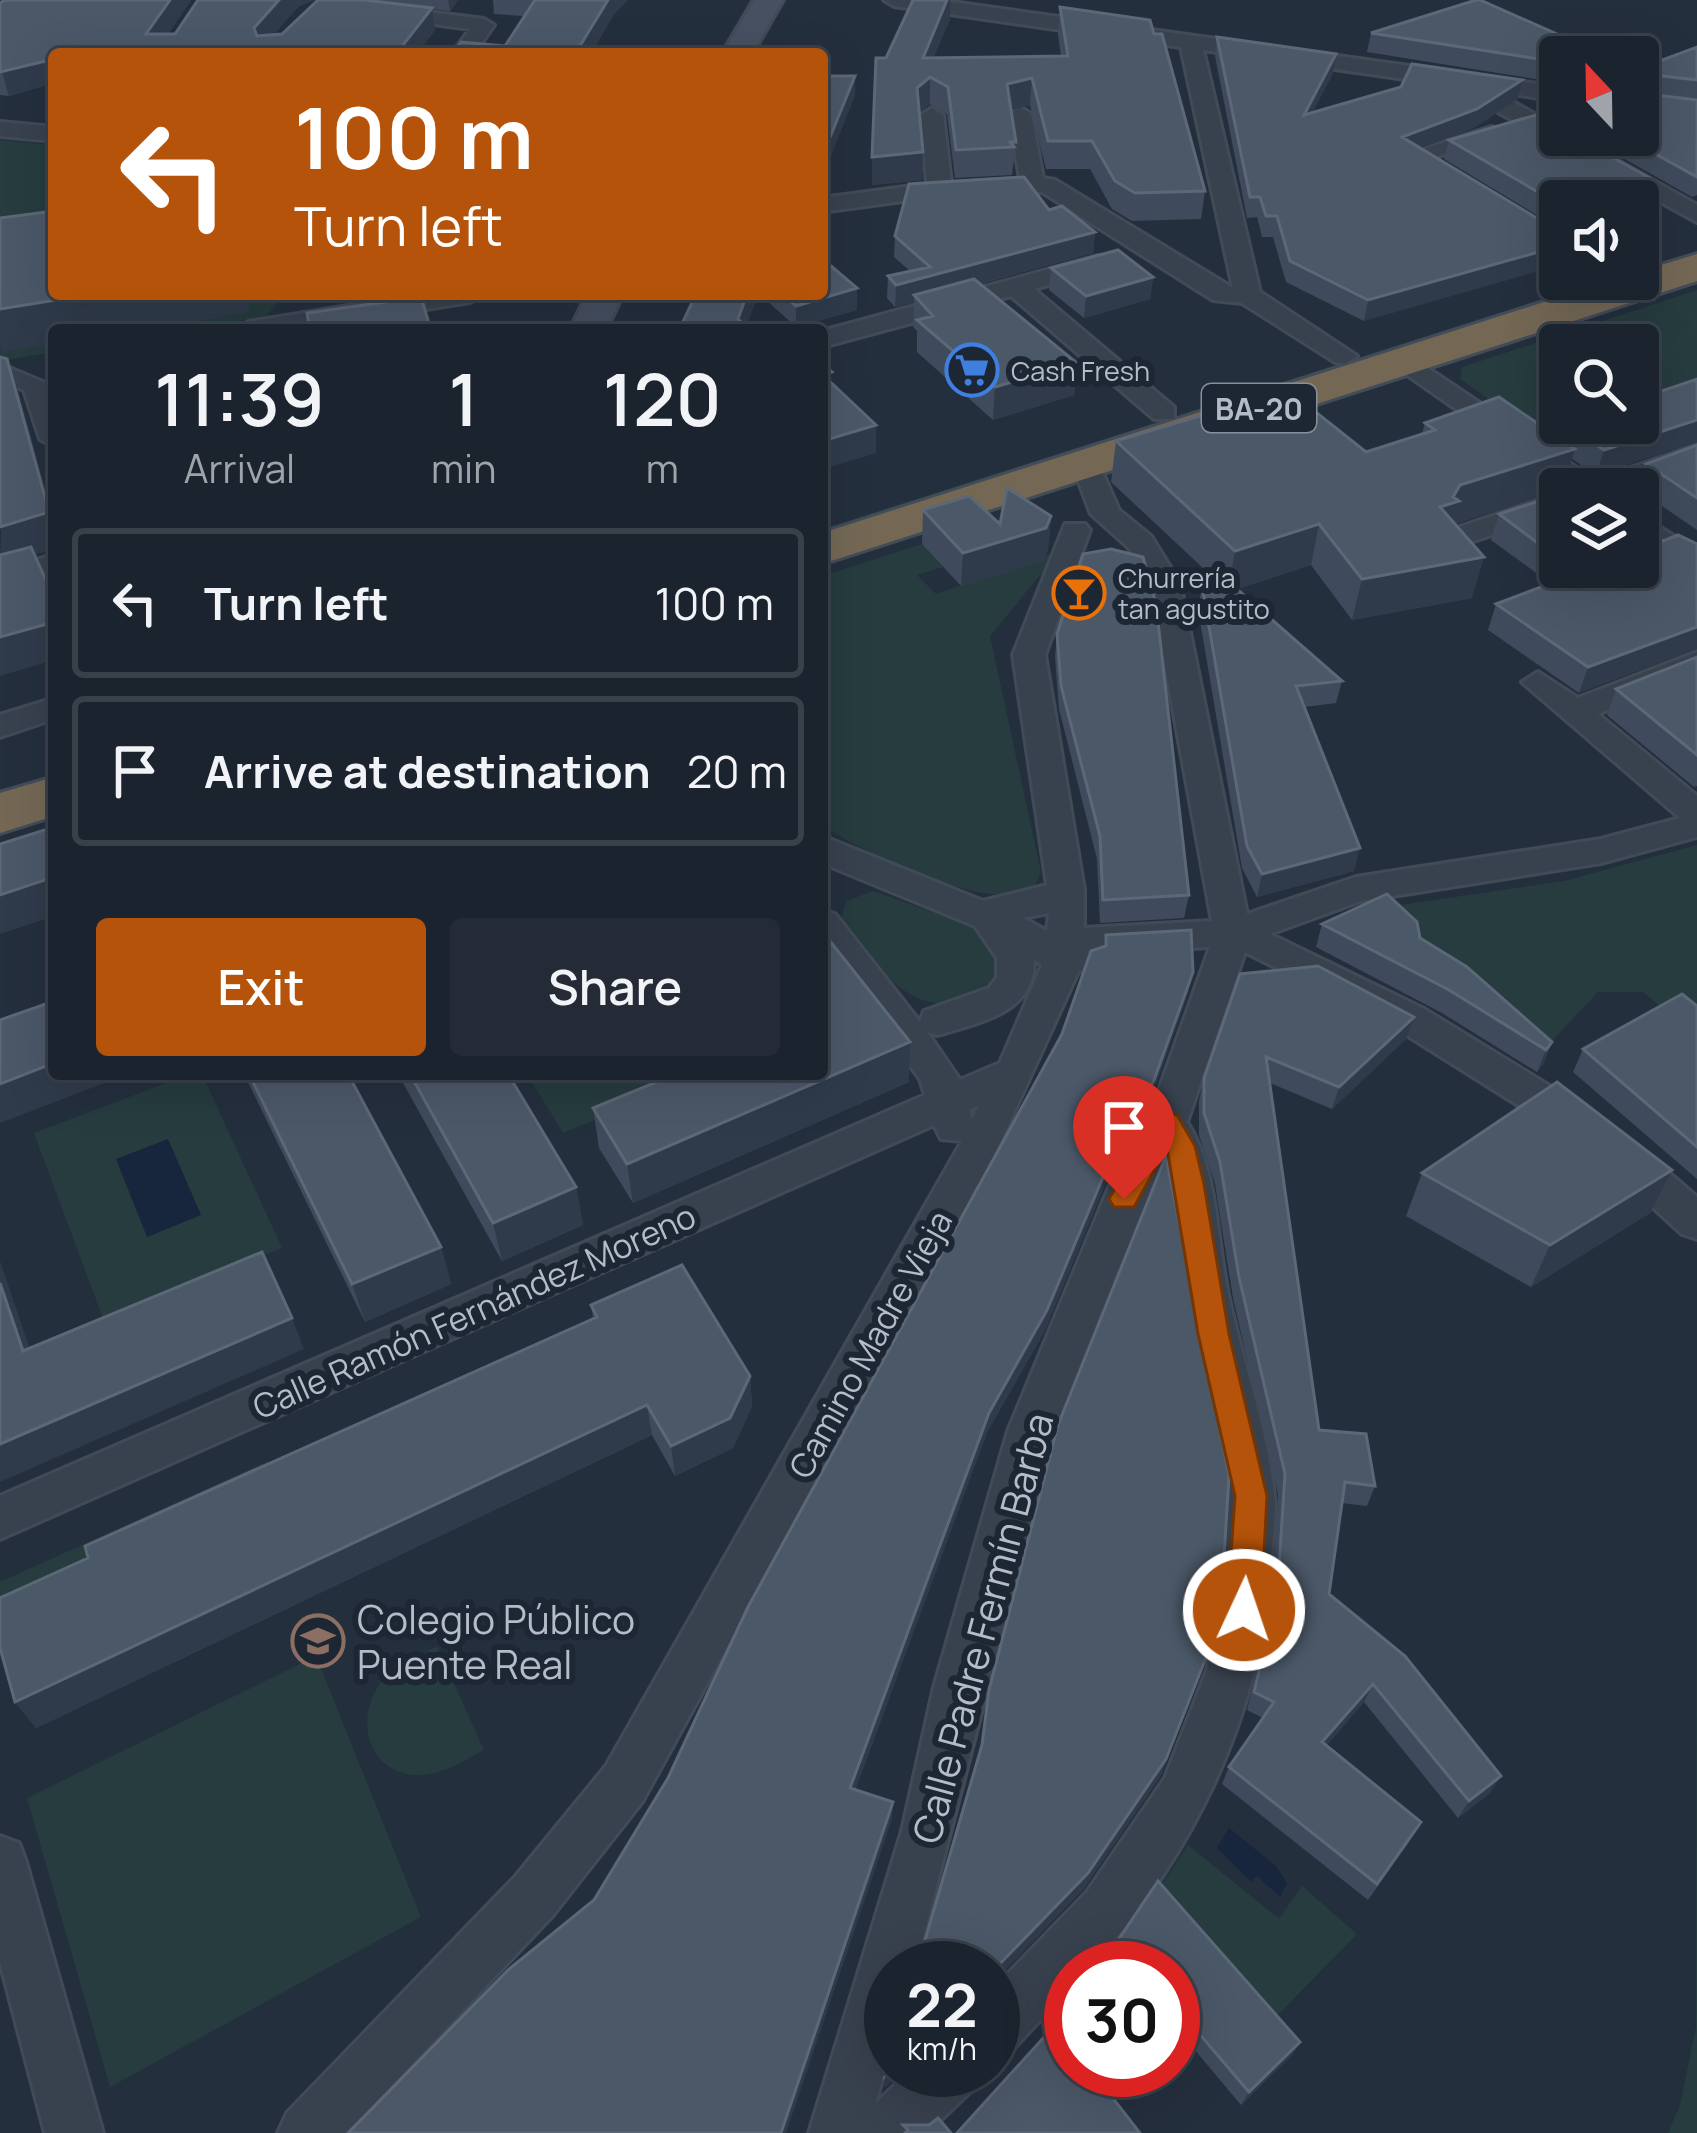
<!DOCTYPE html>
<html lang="en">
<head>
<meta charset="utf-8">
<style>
  :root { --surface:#1b232e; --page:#242b36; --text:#f1f3f6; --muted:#a0a4aa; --line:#39404a; --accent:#b45309 }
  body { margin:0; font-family:Manrope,sans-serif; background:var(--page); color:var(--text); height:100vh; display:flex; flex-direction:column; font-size:45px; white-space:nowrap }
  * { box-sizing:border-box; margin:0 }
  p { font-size:39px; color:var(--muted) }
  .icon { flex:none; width:66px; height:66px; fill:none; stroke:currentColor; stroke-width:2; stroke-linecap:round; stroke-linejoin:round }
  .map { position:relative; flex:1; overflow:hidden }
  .details { position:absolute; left:48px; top:324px; width:780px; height:756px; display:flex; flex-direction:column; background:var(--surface); border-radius:12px; box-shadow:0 12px 48px #0002,0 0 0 3px var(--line) }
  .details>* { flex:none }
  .top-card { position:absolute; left:48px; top:48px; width:780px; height:252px; border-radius:12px; box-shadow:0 12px 48px #0002,0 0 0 3px var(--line); background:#b45309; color:#fff; overflow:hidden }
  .needle { width:78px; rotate:338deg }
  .fabs { position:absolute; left:1539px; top:36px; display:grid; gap:24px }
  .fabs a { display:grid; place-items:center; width:120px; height:120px; border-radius:12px; background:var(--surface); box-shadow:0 12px 48px #0002,0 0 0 3px var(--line); font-size:60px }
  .speed { position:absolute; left:864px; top:1941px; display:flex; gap:24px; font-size:60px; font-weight:700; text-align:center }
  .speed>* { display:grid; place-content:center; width:156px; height:156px; border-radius:50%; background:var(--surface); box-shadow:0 12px 48px #0002,0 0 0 3px var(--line); line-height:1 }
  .speed small { font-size:30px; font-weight:400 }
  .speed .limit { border:18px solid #d22; background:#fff; color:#111 }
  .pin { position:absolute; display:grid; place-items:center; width:102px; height:102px; color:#fff; margin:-123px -51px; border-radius:50% 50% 50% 0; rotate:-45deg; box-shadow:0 0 12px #0007 }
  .pin .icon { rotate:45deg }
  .me { position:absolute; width:132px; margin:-66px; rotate:3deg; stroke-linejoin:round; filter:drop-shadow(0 0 9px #0008) }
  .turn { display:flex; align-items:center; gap:42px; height:252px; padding:0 48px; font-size:54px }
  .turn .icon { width:156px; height:156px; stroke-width:2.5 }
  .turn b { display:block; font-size:84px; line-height:102px }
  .eta { display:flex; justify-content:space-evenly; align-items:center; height:204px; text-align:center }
  .eta b { font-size:72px; font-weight:600; line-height:84px }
  .action { display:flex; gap:24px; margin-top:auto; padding:24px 48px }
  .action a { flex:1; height:138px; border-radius:12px; background:var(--accent); color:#fff; font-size:48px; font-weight:600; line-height:138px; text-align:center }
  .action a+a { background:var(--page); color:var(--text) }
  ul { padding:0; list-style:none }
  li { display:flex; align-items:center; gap:36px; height:150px; margin:0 24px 18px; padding:0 24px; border:6px solid var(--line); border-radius:12px }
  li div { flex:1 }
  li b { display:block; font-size:45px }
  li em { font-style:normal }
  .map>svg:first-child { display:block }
  .green { fill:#263c3f }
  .water { fill:#17263c }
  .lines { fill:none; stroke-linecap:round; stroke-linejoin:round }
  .street-casing { stroke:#414a57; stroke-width:6 }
  .secondary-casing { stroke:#414a57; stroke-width:6 }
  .highway-casing { stroke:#434c59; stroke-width:6 }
  .street { fill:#38414e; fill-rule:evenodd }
  .secondary { fill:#465061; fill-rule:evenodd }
  .highway { fill:#746855; fill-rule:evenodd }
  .wall { fill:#3f4b5c }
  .shaded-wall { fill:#2f3b4b }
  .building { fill:#4b5868; stroke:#5c6777; stroke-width:3 }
  .route { fill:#b45309; stroke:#753606; stroke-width:3 }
  .labels { text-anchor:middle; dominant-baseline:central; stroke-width:12; stroke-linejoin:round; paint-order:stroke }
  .far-poi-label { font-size:27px; fill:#b4bcc9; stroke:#1d2633; text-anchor:start }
  .shield { fill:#1d2633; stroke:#878f9c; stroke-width:3 }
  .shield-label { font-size:30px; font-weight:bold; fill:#b4bcc9 }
  .street-label { font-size:33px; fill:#b4bcc9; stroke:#1d2633 }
  .near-poi-label { font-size:39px; fill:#b4bcc9; stroke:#1d2633; text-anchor:start }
  .near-street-label { font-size:39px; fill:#b4bcc9; stroke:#1d2633 }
</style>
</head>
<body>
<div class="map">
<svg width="1697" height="2133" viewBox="0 0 1697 2133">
  <rect width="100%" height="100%" fill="#242f3e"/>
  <path class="green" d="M0,140L54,145V294H284L267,316L185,330H54V352L0,361Z
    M1604,279H1634L822,539V529Z
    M1697,290V395L1638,414V345H1560V423H1612L1552,443L1460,379L1462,367Z
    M922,544L943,567L917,575L936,594L1052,553L1055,557L990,636L1041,872C1037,882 1034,890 1024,893C977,906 859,853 822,824V576Z
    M1697,845V1038L1643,992H1598L1536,1058L1373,909L1564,881Z
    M873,891L970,925L984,934L999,960C997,981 986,993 965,1000C905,1018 873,959 841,919L846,901Z
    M190,1074H202L282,1248L104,1321L34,1133Z
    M527,1074H706L563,1133Z
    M1697,1347V2133H1668L1680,2105L1696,2027Z
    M268,1461L281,1494L0,1622V1582Z
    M437,1646L484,1750C463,1761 439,1777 414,1775C361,1770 354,1706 388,1675C402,1662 421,1655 437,1646Z
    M316,1656L421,1917L110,2087L27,1798Z
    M1188,1845L1279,1919L1302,1886L1357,1934L1266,2027L1153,1897Z"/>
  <path class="water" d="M168,1139L201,1215L147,1237L116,1159Z
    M1229,1828L1276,1866L1287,1883L1280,1897L1257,1876L1251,1882L1217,1848Z"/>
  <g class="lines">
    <g class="street-casing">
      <path id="street" d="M884,0H938L1560,87V101L1493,91L1560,128V135H1572L1697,205V222L1469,96L1468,88L1203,50L1260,292L1357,356L1344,364L1335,362L1242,303L1213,300L1042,192L924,198L822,212V198L927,184L921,115L932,108L943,115L951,183L1020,179L1009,114L1020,107L1031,114L1043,178L1055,180L1233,288L1181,47L894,6Z
        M382,6L484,19L494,25L474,54H452L470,29L375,16L372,12Z
        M0,122L54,127V141L0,136Z
        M1491,127L1510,132L1433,158L1455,171V181H1439L1402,156Z
        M1098,256L1107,259V269L1034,289L1174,407V419H1154L1011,296L822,347V331Z
        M423,294H483L470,302L296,330H235L248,322Z
        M1405,353L1595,480L1697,445V463L1623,489H1570L1396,367L1392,361Z
        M0,364L50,385L54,447L40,439L24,390L0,381Z
        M1086,455L1096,458L1119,510L1151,536L1180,583L1247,914L1356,877L1601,839L1680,818L1522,682L1538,672L1578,698L1697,652V674L1598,714L1697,796V837L1601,863L1361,901L1270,934L1424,1009L1592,1112L1598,1123L1592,1134L1578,1138L1564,1134L1397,1029L1245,952L1187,1122C1219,1173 1216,1241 1229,1299C1243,1363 1267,1430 1274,1495C1276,1516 1272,1538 1271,1559C1263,1711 1193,1858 1089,1968H1071V1987L1013,2049L993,2057V1989L1087,1892L1165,1778L1207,1670L1220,1610L1228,1496L1185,1293L1164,1161L1054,1431L915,1968H891V2049L875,2104L911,2070H980L972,2090L927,2133H809L902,1831L934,1687L1008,1431L1117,1168L1149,1118L1210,947L1099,953L1096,967L1078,972L982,1182L642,1802L553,1915L347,2133H278L287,2113L515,1877L606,1766L962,1141L941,1139L934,1125L0,1539V1496L925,1095L920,1079L822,949V910L835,914L920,1022L924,1011L989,988L997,977V958L975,926L822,863V836L983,901L1047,885L1013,655L1065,524H1085L1090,530L1045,655L1084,889V928L1212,921L1150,583L1128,547L1091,514L1072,464ZM1049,913L1047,931L1023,918ZM1034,959L1042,965L1000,1063L960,1080L927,1032L938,1035C981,1022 1036,1012 1034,959ZM979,1105L972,1120L969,1110Z
        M1542,499L1557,508L1552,514L1462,545L1447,536L1451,530Z
        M1638,514L1697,550V573L1638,537Z
        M54,555V574L0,589V570Z
        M54,698V719L0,737V715Z
        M1625,1142L1639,1147L1697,1197V1239L1682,1234L1611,1169L1605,1158L1611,1147Z
        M0,1836L19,1843L26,1862L103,2133H45L0,1962Z"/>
    </g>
    <g class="secondary-casing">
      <path id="secondary" d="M754,0H783L752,54H722Z
        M587,294H623L606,330H570Z"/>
    </g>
    <g class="highway-casing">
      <path id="highway" d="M1697,254V281L822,564V533L1616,279H1638V272Z
        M54,777V816L0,833V793Z"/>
    </g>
    <use href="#street" class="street"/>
    <use href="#secondary" class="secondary"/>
    <use href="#highway" class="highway"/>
  </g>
  <path class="wall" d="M5,0H191L168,34H175L198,0H314L299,6L273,35L282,34L318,0H458L450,11L432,9L435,30L417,54H54V83L9,96L0,95V3Z
    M493,0H628L615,13L505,46L524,16L494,14Z
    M913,0H950V19L933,58L1061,56L1058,34L1060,7L1205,191L1201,219L1132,221L1112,209L1090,169H1046L1030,105L1011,110L1016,142L1012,175L955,178L947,114L930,104L919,113L923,152L922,180L872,185L886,58Z
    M1371,33L1557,34L1555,41L1574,47L1571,57H1560L1547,81L1367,52Z
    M1217,37L1333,73L1312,113L1518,99L1472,129L1421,148L1364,321L1286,282L1273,237H1262L1257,217L1247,218L1215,56Z
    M1697,47V99H1695L1697,100V195L1692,197L1582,135H1638V67L1641,68Z
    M1449,140L1648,177L1642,197L1560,201V229L1444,159Z
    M1049,210L1095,232L1093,253L980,284L1077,363L1074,395L993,420L917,352V331L913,327L914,302L895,307L887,298L888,276L910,271L894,257L895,236Z
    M1051,268L1153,277L1150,299L1084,318L1049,290Z
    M764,294H822L857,310L796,327L765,299Z
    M1425,423L1560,439L1565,424L1638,423L1596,475L1572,459L1563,489L1455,524L1472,598L1352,620L1311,565L1237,589L1342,681L1336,703L1304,707L1354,871L1257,897L1242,868L1198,609L1202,586L1220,584L1111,482L1116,441L1366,452L1422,434Z
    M1697,445V530L1637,489L1646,464Z
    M1560,494V567L1539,575L1491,540L1499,514Z
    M923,510L1000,524L1051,516L1048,549L1043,561L961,586L922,544Z
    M1663,541L1579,693L1488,630L1496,604L1570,576L1572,569Z
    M1057,634L1189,895L1184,918L1100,923L1097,859L1059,709L1055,657Z
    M1697,657V786L1694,787L1607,715L1616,689Z
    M1322,924L1420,938L1552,1042L1543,1064L1537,1072L1442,1013L1316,947Z
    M1240,974L1406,1039L1332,1109L1270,1083L1319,1430L1375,1486L1367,1506L1342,1503L1329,1594L1490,1793L1458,1818L1364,1702L1326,1746L1411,1839L1368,1900L1222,1784L1229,1767L1263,1718L1247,1710L1270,1617L1278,1494L1233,1298L1215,1184L1199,1135V1101L1204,1078Z
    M1697,1006V1179L1573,1072L1583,1049Z
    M244,1074H348L441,1247L451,1284L365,1322Z
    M398,1074H508L576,1187L583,1225L502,1261Z
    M909,1082L633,1203L599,1148L593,1108Z
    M1672,1170L1650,1213L1531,1287L1406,1216L1422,1173Z
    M591,1305L750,1376L752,1406L733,1448L675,1476L652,1435L36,1728L15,1702L88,1558L593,1318Z
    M1158,1881L1300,2042L1292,2055L1241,2105L1173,2024V1968H1126L1114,1954L1119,1939Z"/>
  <path class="shaded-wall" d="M170,0H191L154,54L146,34Z
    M279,0H314L299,6L259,51L254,28Z
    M448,0H458L450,11Z
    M608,0H628L615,13L591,54H575Z
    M947,0H950V19L923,83L930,77V104L917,115V88L923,58Z
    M432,8L435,30L417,54H396Z
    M1574,47L1571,57H1560V72L1547,81L1552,61Z
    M1336,54L1333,73L1301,135L1304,115Z
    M54,59V83L9,96L2,72Z
    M855,76V96L822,178V157Z
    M1032,78L1030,105L1005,112L1007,84Z
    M1522,80L1518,99L1472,129L1398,157L1402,137Z
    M923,152L922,180L872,185V157Z
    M1648,177L1642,197L1622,201H1592L1596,188Z
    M1095,232L1093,253L919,300L914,295V302L895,307L896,285Z
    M1560,246V265L1364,321L1368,300Z
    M1153,277L1150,299L1084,318L1086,296Z
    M857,288V310L796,327V306Z
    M94,294H246L250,312L142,330H54V344L3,352L0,343V309Z
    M747,294H756V301L745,330L738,319Z
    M7,359L19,393L54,521V549L0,565Z
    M1077,363L1074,395L993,420L995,387Z
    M1697,420V442L1596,475L1604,450Z
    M876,425V453L824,469L823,441Z
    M1575,449L1563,489L1560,490L1452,525L1440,507L1453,497L1460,485Z
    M1051,516L1048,549L1043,561L961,586L963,553Z
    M1319,524L1311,565L1228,592L1235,551Z
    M1560,545V567H1562L1539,575L1547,550Z
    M1484,557L1472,598L1352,620L1362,579Z
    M54,622V660L0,676V637Z
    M1697,627V649L1579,693L1588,667Z
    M1360,848L1354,871L1257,897L1262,874Z
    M54,877V916L0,934V895Z
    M1193,972L1188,994L1150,1102L1113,1166L1045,1331L987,1433L850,1805V1788L989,1413L1117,1144Z
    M1414,1017L1406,1039L1332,1109L1339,1087Z
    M910,1042L909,1082L633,1203L627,1164Z
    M1552,1042L1543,1064L1537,1072L1546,1050Z
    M54,1063V1074H128L0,1123V1084Z
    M1672,1170L1650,1213L1531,1287L1550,1245Z
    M576,1187L583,1225L502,1261L493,1223Z
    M441,1247L451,1284L365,1322L352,1284Z
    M0,1261L41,1382L23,1351L0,1283Z
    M292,1318L304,1349L0,1482V1444Z
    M750,1376L752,1406L733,1448L675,1476L671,1446Z
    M647,1405L652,1435L36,1728L15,1702Z
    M1209,1650L1161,1776L1084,1889L993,1983V1971Z
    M1373,1684L1364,1702L1314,1760L1322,1742Z
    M1501,1776L1490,1793L1458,1818L1469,1801Z
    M893,1802L892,1819L786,2133H781Z
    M1300,2042L1292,2055L1241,2105L1249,2092Z
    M891,2070H904L884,2089L885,2076Z"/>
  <path class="building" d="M5,0H170L146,34H175L198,0H279L254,28L257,36L282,34L318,0H364L432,8L396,54H80L82,51L71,54H54V59L0,72V3Z
    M535,0H608L575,54H454L461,42L505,46Z
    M913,0H947L923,58L1068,56L1060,7L1150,20L1154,34H1162L1205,191L1135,193L1115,181L1092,141H1048L1032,78L1007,84L1016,142H1010L1014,147L956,150L948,87L930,77L917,88L923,152L872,157L876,58H886Z
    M1476,0H1480L1557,34L1549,40L1574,47L1552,61L1371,33Z
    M1217,37L1336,54L1304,115L1401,87L1412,64L1522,80L1477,109L1402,137L1560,232V246L1368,300L1290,261L1277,216H1266L1260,197H1250Z
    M1697,47V80L1644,74L1639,93L1697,100V177L1621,135H1638V67L1641,68Z
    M822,76H855L822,157Z
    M1536,115L1560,129V135H1572L1648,177L1596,188L1618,201H1560V205L1449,140Z
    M1024,177L1049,210L1062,206L1095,232L896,285L888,276L930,267L895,236L909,184Z
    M54,211V294H94L0,309V218Z
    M1118,250L1153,277L1086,296L1051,268Z
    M831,266L857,288L796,306L782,294H822V269Z
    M974,279L1077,363L995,387L917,320L933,316L914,295Z
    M696,294H747L738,319L750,330H679Z
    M421,297L431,330H310L307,313Z
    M0,357L7,359L49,512L0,527Z
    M822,363L832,372L823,375L876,425L823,441L822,439Z
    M1697,379V420L1604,450L1565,424L1638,423V399Z
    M1288,390L1366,452L1435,430L1425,423L1499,397L1575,449L1460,485L1453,497L1459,501L1440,507L1484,557L1362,579L1319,524L1235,551L1116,441Z
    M1697,445V498L1646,464Z
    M1573,478L1588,489H1570Z
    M1007,488L1051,516L1046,528L963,553L923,510L969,496L1000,524Z
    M1560,494V545L1547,550L1499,514Z
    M1638,524L1663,541L1678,535L1697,544V627L1588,667L1496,604L1578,573L1572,569L1577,567H1638Z
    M31,547L54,598V622L0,637V555Z
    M1111,549L1143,557L1156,604L1189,895L1103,900L1100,836L1061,686L1057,634L1083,554Z
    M1230,583L1342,681L1296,686L1360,848L1262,874L1247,846L1202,586Z
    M1697,657V755L1616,689Z
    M54,827V877L0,895V844Z
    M1387,894L1417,922L1420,938L1467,967L1552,1042L1546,1050L1449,990L1322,924Z
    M1191,930L1193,972L1154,1080L1117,1144L1047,1310L989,1413L850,1788L893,1802L781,2133H348L508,1970L594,1900L668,1778L748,1607L1062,1034L1091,951L1106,946V935Z
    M822,931L910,1042L627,1164L593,1108L676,1074H822Z
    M1318,966L1414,1017L1339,1087L1266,1057L1319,1430L1366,1434L1375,1486L1345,1482L1329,1594L1405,1656L1501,1776L1469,1801L1373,1684L1322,1742L1421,1822L1377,1884L1229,1767L1274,1702L1254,1692L1277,1598L1285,1474L1239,1277L1220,1162L1204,1113V1078L1240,974Z
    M1682,994L1697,1006V1147L1583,1049Z
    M54,1001V1063L0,1084V1020Z
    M249,1074H348L441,1247L352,1284Z
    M410,1074H508L576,1187L493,1223Z
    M1557,1082L1672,1170L1550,1245L1422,1173Z
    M1166,1156L1229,1476L1222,1590L1209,1650L1166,1759L1088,1873L993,1971V1968H902L905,1958L921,1954L982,1745L989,1690L1058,1425Z
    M262,1252L292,1318L0,1444V1283L23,1351Z
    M682,1265L750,1376L730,1418L671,1446L647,1405L15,1702L0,1648V1598L88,1558L85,1546L597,1317L591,1305Z
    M1158,1881L1300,2042L1249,2092L1173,2003V1968H1144L1119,1939Z
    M1056,2024L1071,2044V2070H1091L1140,2133H957Z
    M891,2054V2070L885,2076Z
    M938,2118L951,2133H905L908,2130L903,2125H929Z"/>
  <path class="route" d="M1167,1112L1177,1115L1195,1146L1204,1184L1229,1334L1267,1496L1261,1610L1256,1621L1244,1625L1232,1621L1227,1610L1235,1496L1198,1334L1167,1148L1134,1207H1114L1109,1199L1157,1115Z"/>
  <defs>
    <g id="supermarket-ring" transform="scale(2.7)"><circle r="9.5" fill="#1d2633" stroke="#3f7fe0" stroke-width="1.5"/><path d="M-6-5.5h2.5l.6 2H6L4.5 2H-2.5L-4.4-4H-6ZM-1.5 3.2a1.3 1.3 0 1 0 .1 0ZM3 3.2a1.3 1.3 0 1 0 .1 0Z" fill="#3f7fe0"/></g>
    <g id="bar-ring" transform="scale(2.7)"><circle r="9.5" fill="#1d2633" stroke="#e8710a" stroke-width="1.5"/><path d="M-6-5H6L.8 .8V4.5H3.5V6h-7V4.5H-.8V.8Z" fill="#e8710a"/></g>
    <g id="school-ring" transform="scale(2.7)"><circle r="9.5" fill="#1d2633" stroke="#8d6e63" stroke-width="1.5"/><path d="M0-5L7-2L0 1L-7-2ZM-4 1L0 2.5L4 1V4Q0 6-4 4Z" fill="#8d6e63"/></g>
  </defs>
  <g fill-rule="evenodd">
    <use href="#supermarket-ring" x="972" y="370"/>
    <use href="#bar-ring" x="1079" y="593"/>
    <use href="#school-ring" x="318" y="1641"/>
  </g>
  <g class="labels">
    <g class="far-poi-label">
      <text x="1011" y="370">Cash Fresh</text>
      <text x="1118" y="577">Churrería<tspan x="1118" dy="31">tan agustito</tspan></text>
    </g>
    <rect class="shield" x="1202" y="384" width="114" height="48" rx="9"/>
    <g class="shield-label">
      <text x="1259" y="408">BA-20</text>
    </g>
    <g class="street-label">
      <text transform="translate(474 1311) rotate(-24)">Calle Ramón Fernández Moreno</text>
      <text transform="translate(870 1344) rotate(-61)">Camino Madre Vieja</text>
    </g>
    <g class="near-poi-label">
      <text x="357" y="1619">Colegio Público<tspan x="357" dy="45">Puente Real</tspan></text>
    </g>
    <g class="near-street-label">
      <text transform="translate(982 1628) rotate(-75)">Calle Padre Fermín Barba</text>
    </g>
  </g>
</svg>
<div class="fabs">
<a><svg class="needle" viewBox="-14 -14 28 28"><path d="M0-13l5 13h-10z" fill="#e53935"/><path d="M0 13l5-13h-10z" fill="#a0a4aa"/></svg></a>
<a><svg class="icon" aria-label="sound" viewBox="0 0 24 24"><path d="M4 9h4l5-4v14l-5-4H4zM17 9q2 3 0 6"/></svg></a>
<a><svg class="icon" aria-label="search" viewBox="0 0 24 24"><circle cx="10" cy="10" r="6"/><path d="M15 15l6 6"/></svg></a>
<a><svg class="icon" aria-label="layers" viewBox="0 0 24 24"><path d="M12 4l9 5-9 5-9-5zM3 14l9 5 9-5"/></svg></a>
</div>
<div class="speed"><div>22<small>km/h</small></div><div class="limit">30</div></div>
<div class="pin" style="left:1124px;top:1199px;background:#d93025"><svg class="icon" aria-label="arrive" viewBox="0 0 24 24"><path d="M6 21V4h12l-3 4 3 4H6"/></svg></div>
<svg class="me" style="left:1244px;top:1610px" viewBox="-20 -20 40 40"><circle r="17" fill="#b45309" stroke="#fff" stroke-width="3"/><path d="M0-11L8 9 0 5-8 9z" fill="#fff"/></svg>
<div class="top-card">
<div class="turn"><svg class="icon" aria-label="left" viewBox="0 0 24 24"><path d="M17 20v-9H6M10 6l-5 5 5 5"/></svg><div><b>100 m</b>Turn left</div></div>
</div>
<section class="details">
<div class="eta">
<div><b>11:39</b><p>Arrival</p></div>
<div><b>1</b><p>min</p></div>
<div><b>120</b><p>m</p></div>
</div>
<ul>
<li><svg class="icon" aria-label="left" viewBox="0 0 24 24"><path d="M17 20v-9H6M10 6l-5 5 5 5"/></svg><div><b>Turn left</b></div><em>100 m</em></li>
<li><svg class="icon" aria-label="arrive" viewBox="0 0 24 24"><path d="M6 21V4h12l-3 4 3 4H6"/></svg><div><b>Arrive at destination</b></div><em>20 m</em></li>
</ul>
<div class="action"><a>Exit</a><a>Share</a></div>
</section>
</div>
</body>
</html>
